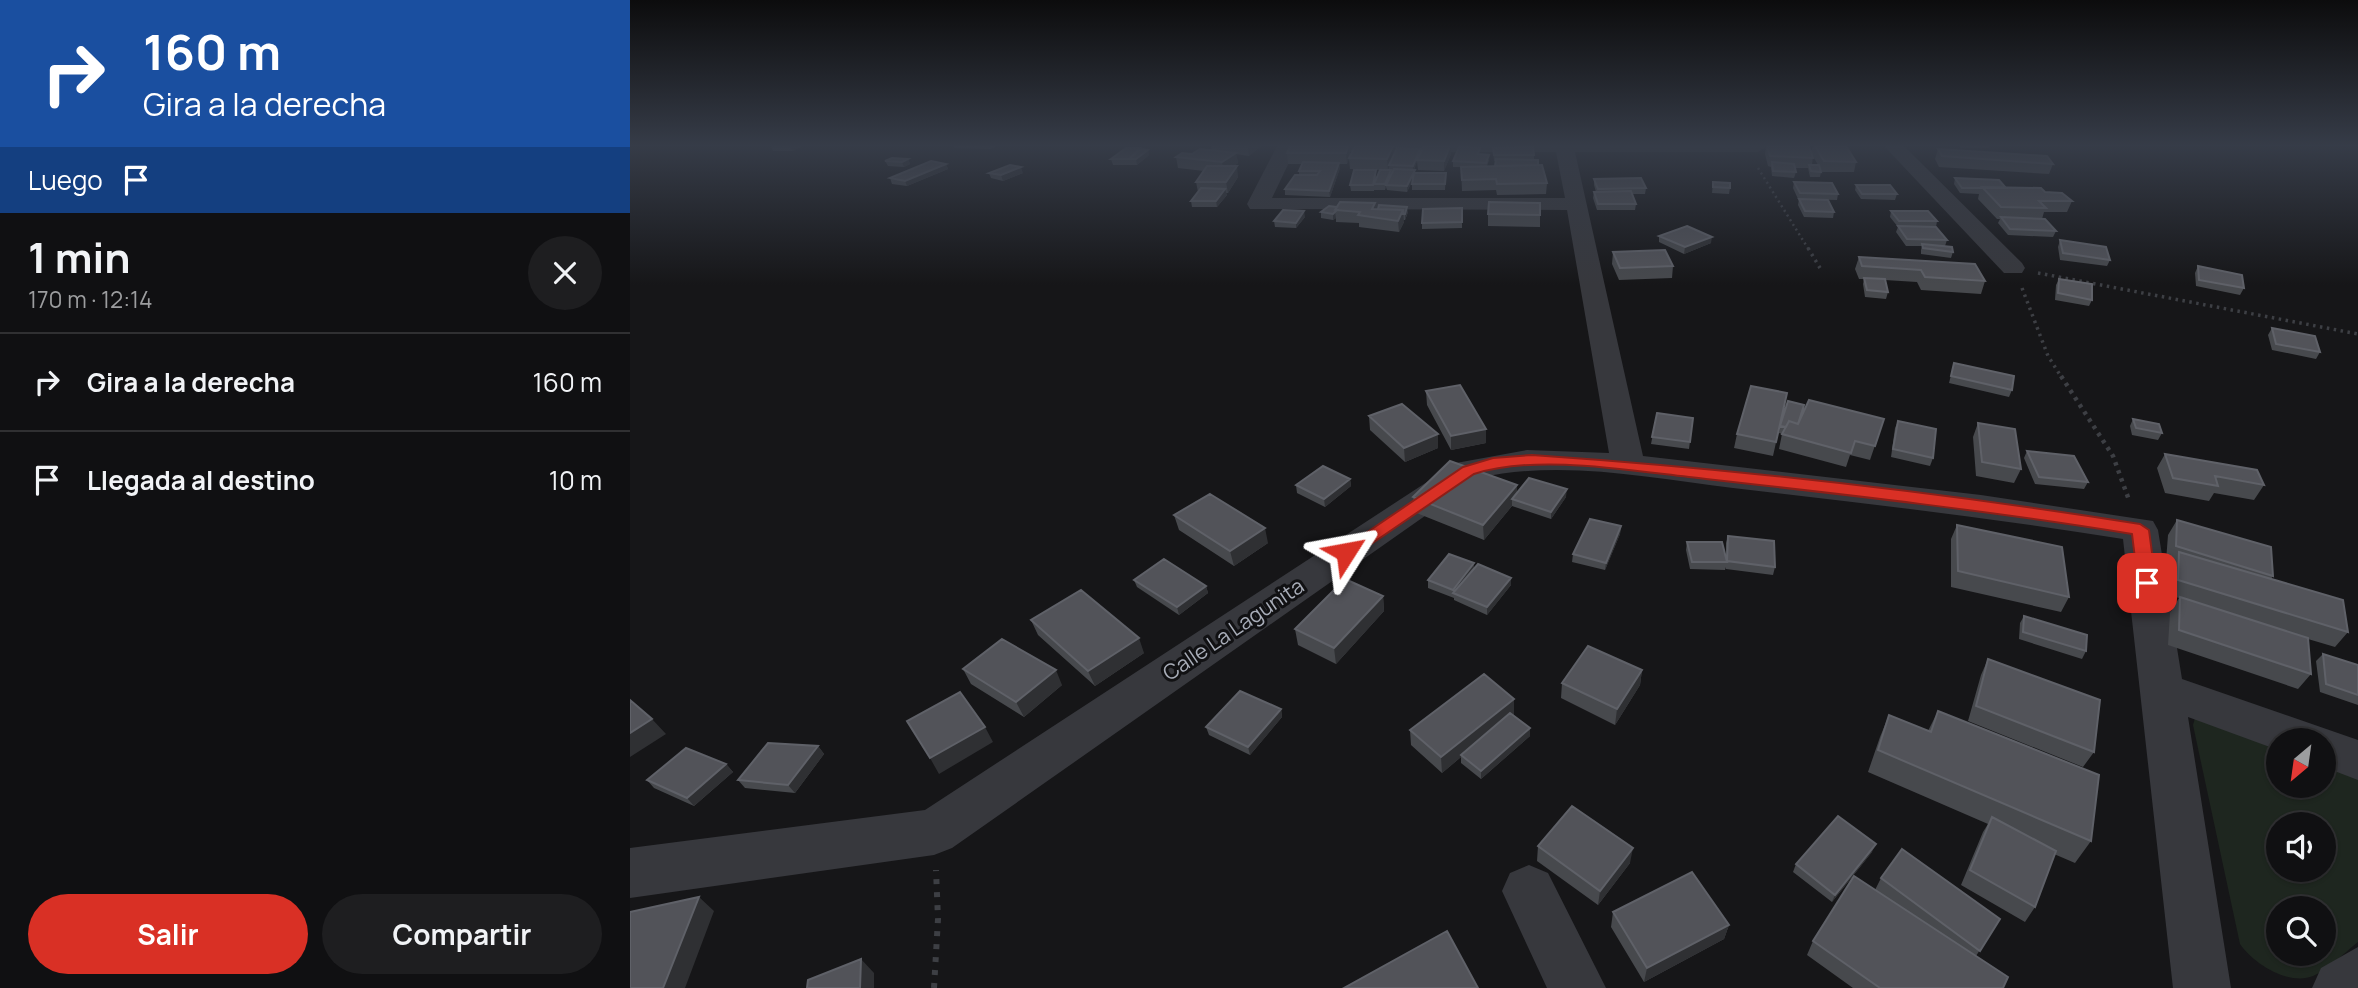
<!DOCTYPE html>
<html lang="es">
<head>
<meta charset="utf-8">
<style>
  :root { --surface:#101012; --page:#1e1e20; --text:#f1f3f6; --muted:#9c9d9f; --line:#303032; --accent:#d93025 }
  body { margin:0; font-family:Manrope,sans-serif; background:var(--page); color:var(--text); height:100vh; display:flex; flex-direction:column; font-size:26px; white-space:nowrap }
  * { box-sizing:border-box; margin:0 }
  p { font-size:23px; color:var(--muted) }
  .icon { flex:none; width:38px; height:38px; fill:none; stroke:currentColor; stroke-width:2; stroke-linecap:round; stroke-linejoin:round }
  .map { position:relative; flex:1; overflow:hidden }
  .sheet { display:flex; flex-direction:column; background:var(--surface); width:630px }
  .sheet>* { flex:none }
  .top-card { background:#1a4fa0; color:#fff; overflow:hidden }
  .needle { width:46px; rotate:209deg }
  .buttons { position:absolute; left:1636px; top:728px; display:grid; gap:14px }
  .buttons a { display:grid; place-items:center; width:70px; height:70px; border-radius:50%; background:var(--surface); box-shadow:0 2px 5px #0004,0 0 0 2px var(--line); font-size:35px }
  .pin { position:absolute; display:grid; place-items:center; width:60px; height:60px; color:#fff; margin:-30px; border-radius:14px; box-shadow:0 4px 10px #0006 }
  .me { position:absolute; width:77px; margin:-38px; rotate:56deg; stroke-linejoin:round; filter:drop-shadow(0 0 5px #0008) }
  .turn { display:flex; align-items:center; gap:24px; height:147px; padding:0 28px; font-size:32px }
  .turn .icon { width:91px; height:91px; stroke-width:2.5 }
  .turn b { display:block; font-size:49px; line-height:60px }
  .then { display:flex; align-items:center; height:66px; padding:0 28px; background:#0003; gap:14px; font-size:26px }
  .round { display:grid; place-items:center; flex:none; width:74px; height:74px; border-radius:37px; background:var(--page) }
  .head { display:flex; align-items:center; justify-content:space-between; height:119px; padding:0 28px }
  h1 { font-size:42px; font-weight:700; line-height:52px }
  .action { display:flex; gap:14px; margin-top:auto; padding:14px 28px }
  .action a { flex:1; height:80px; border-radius:42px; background:var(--accent); color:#fff; font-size:28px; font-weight:700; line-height:80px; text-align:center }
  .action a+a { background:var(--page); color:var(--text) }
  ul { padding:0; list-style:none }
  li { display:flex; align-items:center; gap:21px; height:98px; padding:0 28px; border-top:2px solid var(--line) }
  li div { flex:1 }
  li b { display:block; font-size:26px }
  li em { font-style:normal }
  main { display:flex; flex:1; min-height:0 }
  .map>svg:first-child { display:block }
  .green { fill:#1e261f; fill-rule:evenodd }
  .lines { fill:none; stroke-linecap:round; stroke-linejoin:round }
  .path-far3 { stroke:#3d3f44; stroke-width:2.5; stroke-dasharray:2 3.5; stroke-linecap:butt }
  .path-far2 { stroke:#3d3f44; stroke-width:3.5; stroke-dasharray:2.5 4.5; stroke-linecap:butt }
  .path-far1 { stroke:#3d3f44; stroke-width:4.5; stroke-dasharray:3.5 5; stroke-linecap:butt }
  .path { stroke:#3d3f44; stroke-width:6; stroke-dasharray:5 8; stroke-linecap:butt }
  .street { fill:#37383d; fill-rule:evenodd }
  .wall { fill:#47494d; fill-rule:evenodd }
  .shaded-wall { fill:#2f3033 }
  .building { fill:#525359; stroke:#5f6168; stroke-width:2 }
  .route { fill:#d93025; stroke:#8d1f18; stroke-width:2 }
  .labels { text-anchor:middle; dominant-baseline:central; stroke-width:6; stroke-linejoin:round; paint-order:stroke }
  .street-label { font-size:21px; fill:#a8adb8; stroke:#111113 }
</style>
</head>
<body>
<main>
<section class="sheet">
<div class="top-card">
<div class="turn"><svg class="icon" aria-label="right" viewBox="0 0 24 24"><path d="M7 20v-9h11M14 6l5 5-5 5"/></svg><div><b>160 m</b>Gira a la derecha</div></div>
<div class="then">Luego<svg class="icon" aria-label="arrive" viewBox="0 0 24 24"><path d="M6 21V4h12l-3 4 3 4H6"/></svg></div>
</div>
<div class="head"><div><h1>1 min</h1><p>170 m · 12:14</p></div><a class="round"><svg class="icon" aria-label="close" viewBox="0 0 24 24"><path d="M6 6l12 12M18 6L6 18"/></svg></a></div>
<ul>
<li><svg class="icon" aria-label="right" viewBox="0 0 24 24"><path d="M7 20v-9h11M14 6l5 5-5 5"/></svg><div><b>Gira a la derecha</b></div><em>160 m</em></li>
<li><svg class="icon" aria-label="arrive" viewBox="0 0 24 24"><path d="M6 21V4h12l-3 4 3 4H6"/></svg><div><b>Llegada al destino</b></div><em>10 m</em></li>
</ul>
<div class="action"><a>Salir</a><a>Compartir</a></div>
</section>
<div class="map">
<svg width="1728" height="988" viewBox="0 0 1728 988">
  <rect width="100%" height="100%" fill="#161618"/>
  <path class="green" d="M1565,718L1584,721L1648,744V786H1694V760L1728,772V942C1714,953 1699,969 1683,976C1658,986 1623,963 1610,944L1563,725ZM1648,824H1694V870H1648ZM1648,908H1694V954H1648Z"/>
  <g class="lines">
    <path class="path-far3" d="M1128,168L1179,250"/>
    <path class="path-far2" d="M1178,248L1190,268
      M1408,273L1728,334
      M1392,288L1418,356L1432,378"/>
    <path class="path-far1" d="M1431,376L1483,456L1499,500"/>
    <path class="path" d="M304,988L308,919L306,870"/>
    <path class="street" d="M647,146H1137L1128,152H945L1013,456L1351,495L1523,521L1528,530L1552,679L1728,740V780L1694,767V740H1648V750L1558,717L1601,988H1543L1493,539C1363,518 1233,503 1103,488C1020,478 932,459 849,478L322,848L304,855L0,898V848L295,810L826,463L897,450L979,453L937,210L620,209L617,204ZM664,152H926L935,198H642Z
      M1254,146H1274L1392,263L1395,268L1392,273H1374Z
      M899,865L918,873L976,988H917L872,891L880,873Z
      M1728,947V988H1682L1691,968Z"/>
  </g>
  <path class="wall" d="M141,146H172L163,151H143Z
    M324,146H366L361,149L325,148Z
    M581,146H631L619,156L606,154L608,163L604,166L608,177L598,193H596L597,195L587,207H562L561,201L568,192L566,182L574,171L548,168L546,157L582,150Z
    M719,146L720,155L717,164H709L710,168L700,197L655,195V189L669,175V171L672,164H658L657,153Z
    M725,146H766V150L763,157L790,149V154H821L814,171L788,170L787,161L784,170L785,173H816L815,190H782V181L777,192L757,190L756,187L755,190H744V189V191H721L720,185L746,175V180L750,170L720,169L719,158Z
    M1136,146H1179L1181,152L1183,146H1216L1226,162L1224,172H1191L1190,177H1180L1178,168H1165L1166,172L1164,178L1142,176L1141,167L1138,166L1135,154ZM1183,156L1188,165H1182Z
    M1329,146H1360L1359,148H1331Z
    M863,148L904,155V160L908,165L917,183L916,194L867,195L866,190L832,191L831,167H823V161L850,154L859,160L857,166H865L866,161H864Z
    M1308,149L1423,164L1419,174L1309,167L1305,159Z
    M510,150H518L519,155L507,165H483L481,159Z
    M278,159L280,164L274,167L258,166L255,161Z
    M316,164L318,169L277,186L262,184L260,178Z
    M359,173H393L373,181L361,178Z
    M1325,178L1376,188L1415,192L1442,201L1437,212H1414L1412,219L1426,231L1423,237L1378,235L1368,223L1370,219H1367L1348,199L1349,194L1330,193L1324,184Z
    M964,179L1016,188L1015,194H1002L1006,204L1005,210H967L963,198L964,192H966L964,185Z
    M1083,182L1100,188L1099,194L1082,193Z
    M1164,182L1208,194L1207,200L1168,199L1163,188Z
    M1226,185L1267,194L1265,200L1231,199L1225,190Z
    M1169,199L1204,212L1203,218L1174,217L1168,205Z
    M707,207L745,209L778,212L775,220H773L774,222L769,232L729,227V223L706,222V218L703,220L691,218V212Z
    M832,208V228L792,229V223Z
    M1261,211L1307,221L1306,227L1317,240L1315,246L1323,252L1321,258L1291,254V250L1292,246H1276L1266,232L1268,227L1260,217Z
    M858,214L910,215V227L858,226Z
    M675,217L666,228L645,227L644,221Z
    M1029,236L1081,243L1054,254L1029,242Z
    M1430,240L1480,260L1477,266L1430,260L1428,247Z
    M983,252L1043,266L1042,278L989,280L982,264Z
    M1229,257L1355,281L1351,294L1291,290L1287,282L1255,280L1258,292L1256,299L1235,297L1233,284L1234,279H1229L1225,269Z
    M1568,266L1614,288L1610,295L1566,286L1565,273Z
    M1429,279L1462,300L1459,306L1425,300L1426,285Z
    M1642,328L1690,352L1686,359L1642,350L1638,335Z
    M1324,363L1382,390L1379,397L1319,383Z
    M796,391L856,429V443L821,450L797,405Z
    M1157,393L1143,456L1104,448L1107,434Z
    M1027,413L1063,418L1059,449L1021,444Z
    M739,416L808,448L775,462L740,430Z
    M1254,419L1240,460L1220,455L1216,467L1149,449L1152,434L1149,433L1150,426L1169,422Z
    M1503,419L1532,433L1528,440L1502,435L1500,426Z
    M1268,421L1303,458L1300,466L1261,457L1265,428Z
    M1348,423L1391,469L1384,483L1346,476L1343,437Z
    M1397,451L1458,482L1454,489L1405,484L1394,458Z
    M1535,454L1634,485L1624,500L1584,493L1579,501L1535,493L1527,468Z
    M720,479L721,486L695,507L667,493L666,485Z
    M887,485V492L936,497L921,519L882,506L854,540L784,512L783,497Z
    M544,515L638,543L604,566L549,530Z
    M1547,520L1643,576L1641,579L1718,632L1705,647L1678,639L1681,674L1668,689L1538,645L1540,613L1549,598L1539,595V567L1542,563L1536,561L1538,535Z
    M1327,525L1439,597L1431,612L1321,587V539Z
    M991,526L990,534L975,570L942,562L943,554Z
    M1098,536L1145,567L1143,575L1096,569V567L1095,570L1060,569L1056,550L1057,542L1096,559V543Z
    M881,578V585L857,615L824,600V598L798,588V580Z
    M504,580L576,586L578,593L549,615L507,587Z
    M753,596L754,611L706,664L668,645L665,629Z
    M1394,616L1456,651L1452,659L1389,639L1390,623Z
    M401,620L514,653L465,686L408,635Z
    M1693,654L1728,665V705L1690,692L1686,661Z
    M1358,659L1464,752L1453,767L1338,721L1351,675Z
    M333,669L432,685L394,717L341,684Z
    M1012,670L1010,685L985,725L931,698L932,683Z
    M884,699V714L883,715L900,736L851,779L831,763V757L812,773L781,745L780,730Z
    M651,709L652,717L620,755L579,735L576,727Z
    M1308,711L1461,841L1445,863L1424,854L1405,907L1395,922L1331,885L1353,832L1358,824L1238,772L1250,737L1259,715L1298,731Z
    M188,746L194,754L165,793L115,788L108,780Z
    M96,764L103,772L64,806L24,788L17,780Z
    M908,846L1000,863L968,905L907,861Z
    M1242,852L1202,902L1163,872L1166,864Z
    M1251,878L1370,919L1346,956L1373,988H1223L1177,955L1183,941L1245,890Z
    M983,912L1099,925L1094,939L1014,982L981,927Z"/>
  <path class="shaded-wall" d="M160,146H172L163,151Z
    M618,146H631L619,156Z
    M718,146L720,155L717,164L716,153Z
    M763,146H766V150L758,170L757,159Z
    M820,146H821V154L814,171V161Z
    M790,149V154L783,171V166Z
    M518,150L519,155L507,165L506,159Z
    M606,153L608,163L594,173L592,162Z
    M278,159L280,164L274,167L272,162Z
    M709,163L710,168L700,197L699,191Z
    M316,164L318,169L277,186L275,181Z
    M607,166L608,177L598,193L596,182Z
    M391,167L393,173L373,181L371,175Z
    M761,170L762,175L756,185L755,190V184Z
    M785,170V176L777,192V186Z
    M595,189L597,195L587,207L586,201Z
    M777,207L778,212L775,220V214Z
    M773,210L774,222L769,232L768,221Z
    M674,211L675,217L666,228V223Z
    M705,212L706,218L703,220V214Z
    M1082,237L1081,243L1054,254L1055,247Z
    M856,429V443L821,450V436Z
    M808,434V448L775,462L774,448Z
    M720,479L721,486L695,507L694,499Z
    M887,485V500L882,499V506L854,540L853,525Z
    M937,489L936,497L921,519V512Z
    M991,526L990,534L975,570L976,563Z
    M635,528L638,543L604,566L600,551Z
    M844,563V571L823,593V590Z
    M881,578V585L857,615V607Z
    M576,586L578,593L549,615L547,607Z
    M753,596L754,611L706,664L704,648Z
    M509,638L514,653L465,686L458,671Z
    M426,670L432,685L394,717L386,702Z
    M1012,670L1010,685L985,725L987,709Z
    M884,699V714L832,756L831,755V757L812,773L811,757Z
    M651,709L652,717L620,755L618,747Z
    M22,719L36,734L0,757V733Z
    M355,727L363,742L309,774L300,758Z
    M900,728V736L851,779V771Z
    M188,746L194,754L165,793L158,785Z
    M96,764L103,772L64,806L57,798Z
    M1246,844L1242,852L1202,902L1205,895Z
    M1003,848L1000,863L968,905L970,891Z
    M69,897L84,911L55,988H33Z
    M1099,925L1094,939L1014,982L1017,968Z
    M231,959L244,973V988H230Z"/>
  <path class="building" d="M660,146H718L716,153H657Z
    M725,146H763L757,159L719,158Z
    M794,146H820L814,161L787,160Z
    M1137,146H1179L1183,158L1140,156Z
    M1185,146H1216L1226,162L1194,161Z
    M829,147L850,148L848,154L859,155L856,163L823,161Z
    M903,147L904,155H864L863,148Z
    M496,148H510L500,158L511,149L518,150L506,159H481Z
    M767,148L790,149L783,166L759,165Z
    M570,149L606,153L592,162L546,157L552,153L562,154Z
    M1308,149L1417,156L1423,164L1312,156Z
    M262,158L278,159L272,162L255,161Z
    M866,159L908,160V165L865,166Z
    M301,161L316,164L275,181L260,178Z
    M673,162L709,163L699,191L655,189L665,175H687L690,171H669Z
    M1142,162L1164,164L1166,172L1143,171Z
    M380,165L391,167L371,175L359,173Z
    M912,165L917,183L867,184L866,179L832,180L831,167Z
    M1179,165H1189L1191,172L1181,171Z
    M577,166H607L596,182H566Z
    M764,169L785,170L777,186L756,185Z
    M724,170H746L743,185H720Z
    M750,170H761L755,184H744Z
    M784,173H816L815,184H782Z
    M1011,178L1016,188L968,189L964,179Z
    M1325,178L1369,180L1376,188H1332Z
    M1083,182L1100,183V188L1083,187Z
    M1164,182L1202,183L1208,194L1170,193Z
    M1226,185H1260L1267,194H1232Z
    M1352,187L1411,188L1415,192L1432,193L1442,201H1409L1416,208L1371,207Z
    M571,188L595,189L586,201H561Z
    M1001,191L1006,204H968L964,192Z
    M1169,199L1198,200L1204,212L1175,211Z
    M710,202L745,203L742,209L773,210L768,221L728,215L730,212L705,210Z
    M859,202L910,203V215L858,214Z
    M749,205L777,207L775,214H773V210L748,209Z
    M699,206L707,207L705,210H707L703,214L691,212Z
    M832,208V222L792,223L793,209Z
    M653,210L674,211L666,223L644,221Z
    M1261,211H1298L1307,221H1269Z
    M1371,217L1415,219L1426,231L1380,229Z
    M1057,226L1082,237L1055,247L1029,236Z
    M1268,226L1306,227L1317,240L1277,239Z
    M1430,240L1476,247L1480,260L1433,253Z
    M1292,244L1322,247L1323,252L1293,248Z
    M1035,250L1043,266L990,268L983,252Z
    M1229,257L1345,264L1355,281L1295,277L1291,270L1232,266Z
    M1568,266L1612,275L1614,288L1569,280Z
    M1234,278L1255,279L1258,292L1237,290Z
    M1429,279L1462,284V300L1428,293Z
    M1642,328L1685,336L1690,352L1646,344Z
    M1324,363L1384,376L1382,390L1321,376Z
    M830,385L856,429L821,436L796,391Z
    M1121,386L1157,393L1146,442L1107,434Z
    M1179,400L1254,419L1245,446L1225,441L1221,453L1152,434L1159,421L1168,424Z
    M1158,401L1174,405L1168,424L1159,421L1156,427L1150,426Z
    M772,404L808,434L774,448L739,416Z
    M1027,413L1063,418L1060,442L1022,437Z
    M1503,419L1529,424L1532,433L1506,428Z
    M1268,421L1306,429L1303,458L1263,449Z
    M1348,423L1385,429L1391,469L1352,462Z
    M1397,451L1444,456L1458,482L1409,477Z
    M1535,454L1627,470L1634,485L1585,476L1588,486L1543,478Z
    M820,461L887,485L853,525L783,497Z
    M693,466L720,479L694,499L666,485Z
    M899,478L937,489L921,512L882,499Z
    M580,494L635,528L600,551L544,515Z
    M960,519L991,526L976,563L943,554Z
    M1547,520L1641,547L1643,576L1546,546Z
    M1327,525L1432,547L1439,597L1328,571Z
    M1098,536L1144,541L1145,567L1097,561Z
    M1057,542H1092L1097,562H1062Z
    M1549,552L1713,600L1718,632L1548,580Z
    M819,554L844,563L823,590L798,580Z
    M534,559L576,586L547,607L504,580Z
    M848,564L881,578L857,607L823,593Z
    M715,579L753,596L704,648L665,629Z
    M451,590L509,638L458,671L401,620Z
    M1550,597L1678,638L1681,674L1549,630Z
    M1394,616L1457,635L1456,651L1393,632Z
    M372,639L426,670L386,702L333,669Z
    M958,646L1012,670L987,709L932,683Z
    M1693,654L1728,665V695L1696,684Z
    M1358,659L1470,700L1464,752L1346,706Z
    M854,674L884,699L811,757L780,730Z
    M610,691L651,709L618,747L576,727Z
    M330,692L355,727L300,758L277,721Z
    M0,700L22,719L0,733Z
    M1308,711L1469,775L1461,841L1248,750L1259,715L1301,732Z
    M880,713L900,728L851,771L831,755Z
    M138,743L188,746L158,785L108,780Z
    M56,748L96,764L57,798L17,780Z
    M942,806L1003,848L970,891L908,846Z
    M1208,816L1246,844L1205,895L1166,864Z
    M1362,817L1426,851L1405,907L1340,870Z
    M1272,849L1370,919L1350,951L1251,878Z
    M1062,872L1099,925L1017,968L983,912Z
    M1224,876L1378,977L1373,988H1250L1183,941Z
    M69,897L33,988H0V912Z
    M817,931L848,988H714Z
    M231,959L230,988H177L178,980Z"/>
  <linearGradient id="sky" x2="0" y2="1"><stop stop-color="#0c0c0d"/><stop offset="0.51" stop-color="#363c48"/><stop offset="1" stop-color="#363c48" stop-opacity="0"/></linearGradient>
  <rect width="1728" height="285" fill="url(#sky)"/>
  <path class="route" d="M902,455C1106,469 1309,492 1510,524L1519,530L1526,583L1517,589L1508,583L1502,534C1361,511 1219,495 1076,479C1007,472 909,453 844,474L722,557L716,558L708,552L833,467L863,458Z"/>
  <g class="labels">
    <g class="street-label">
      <text transform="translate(603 629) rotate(-34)">Calle La Lagunita</text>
    </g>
  </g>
</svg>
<div class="buttons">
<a><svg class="needle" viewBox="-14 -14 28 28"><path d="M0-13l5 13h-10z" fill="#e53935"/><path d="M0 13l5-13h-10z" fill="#9c9d9f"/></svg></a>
<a><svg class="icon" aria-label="sound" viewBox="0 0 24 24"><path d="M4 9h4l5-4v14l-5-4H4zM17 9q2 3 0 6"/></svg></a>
<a><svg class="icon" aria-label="search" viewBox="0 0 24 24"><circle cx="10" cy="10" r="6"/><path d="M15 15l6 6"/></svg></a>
</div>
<div class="pin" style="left:1517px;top:583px;background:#d93025"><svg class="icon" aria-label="arrive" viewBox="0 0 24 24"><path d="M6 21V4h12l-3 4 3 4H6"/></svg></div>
<svg class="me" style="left:716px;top:552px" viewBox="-20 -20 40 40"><path d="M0-17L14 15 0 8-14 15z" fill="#d93025" stroke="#fff" stroke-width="4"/></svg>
</div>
</main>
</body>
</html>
